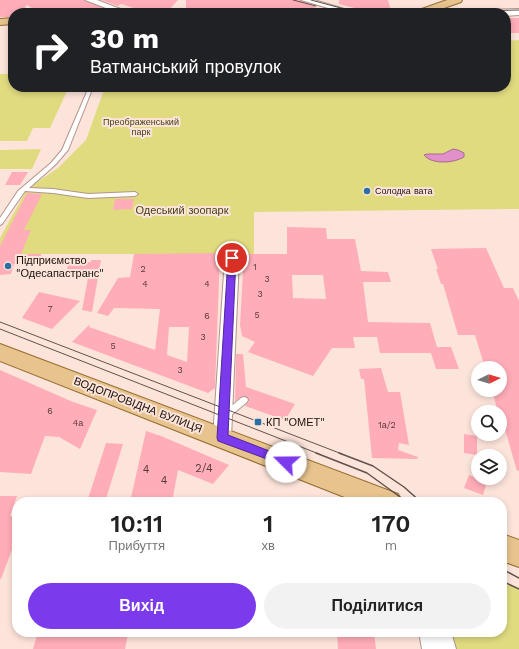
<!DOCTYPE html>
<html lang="uk">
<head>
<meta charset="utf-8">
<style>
  :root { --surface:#fff; --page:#f2f2f2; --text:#222; --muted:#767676; --accent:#7c3aed }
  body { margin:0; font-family:"Work Sans",sans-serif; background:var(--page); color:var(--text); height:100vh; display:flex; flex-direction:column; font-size:15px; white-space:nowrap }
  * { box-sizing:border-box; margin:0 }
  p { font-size:13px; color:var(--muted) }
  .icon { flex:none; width:22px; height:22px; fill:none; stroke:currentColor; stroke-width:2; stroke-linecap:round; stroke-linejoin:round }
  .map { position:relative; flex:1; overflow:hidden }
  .drawer { position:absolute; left:12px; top:497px; width:495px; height:140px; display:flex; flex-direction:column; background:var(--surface); border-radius:16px; box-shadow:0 2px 6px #0003 }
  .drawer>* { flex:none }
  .banner { position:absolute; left:8px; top:8px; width:503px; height:84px; border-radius:16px; box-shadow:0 2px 6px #0003; background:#202124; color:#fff; overflow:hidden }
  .needle { width:26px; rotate:85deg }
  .controls { position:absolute; left:471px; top:361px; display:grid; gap:8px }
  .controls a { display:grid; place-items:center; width:36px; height:36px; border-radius:50%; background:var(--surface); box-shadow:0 2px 6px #0003; font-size:20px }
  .pin { position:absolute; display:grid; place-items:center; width:34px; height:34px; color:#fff; margin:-17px; border:2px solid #fff; border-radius:50%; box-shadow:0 1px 4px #0007 }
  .me { position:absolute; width:44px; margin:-22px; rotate:292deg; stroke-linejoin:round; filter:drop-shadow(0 0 3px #0008) }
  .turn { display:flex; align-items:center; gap:14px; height:84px; padding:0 16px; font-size:18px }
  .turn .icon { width:52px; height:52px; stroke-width:2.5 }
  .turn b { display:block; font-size:28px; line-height:34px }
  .eta { display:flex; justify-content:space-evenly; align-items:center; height:68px; text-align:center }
  .eta b { font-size:24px; font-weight:600; line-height:28px }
  .action { display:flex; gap:8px; margin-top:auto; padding:8px 16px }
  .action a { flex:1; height:46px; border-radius:24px; background:var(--accent); color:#fff; font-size:16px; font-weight:600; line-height:46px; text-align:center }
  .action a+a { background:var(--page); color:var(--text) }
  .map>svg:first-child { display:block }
  .green { fill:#e1db80 }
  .water { fill:#e190c9; stroke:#a66a91 }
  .building { fill:#ffadb8; fill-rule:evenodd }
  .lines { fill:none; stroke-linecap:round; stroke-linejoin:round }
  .service-casing { stroke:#b2958b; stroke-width:2 }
  .minor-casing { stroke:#b2958b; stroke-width:2 }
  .secondary-casing { stroke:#b2958b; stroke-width:2 }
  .primary-casing { stroke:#966b30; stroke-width:2 }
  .service { fill:#fff; fill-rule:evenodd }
  .minor { fill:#fff; fill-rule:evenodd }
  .secondary { fill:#fff; fill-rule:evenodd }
  .primary { fill:#e7c38e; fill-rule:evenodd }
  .tram-far1 { stroke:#60524c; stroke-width:1 }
  .tram { stroke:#60524c; stroke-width:1.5 }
  .route { fill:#7c3aed; stroke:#51269a }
  .poi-dot { fill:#2971a5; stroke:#fde4da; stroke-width:1.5 }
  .labels { text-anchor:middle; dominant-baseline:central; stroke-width:4; stroke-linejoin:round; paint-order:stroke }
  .far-park-label { font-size:9px; fill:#444117; stroke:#fde4da }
  .far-poi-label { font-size:9px; fill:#1c120e; stroke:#fde4da; text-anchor:start }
  .number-label { font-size:9px; fill:#553938 }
  .park-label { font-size:11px; fill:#444117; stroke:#fde4da }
  .poi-label { font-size:11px; fill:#1c120e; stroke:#fde4da; text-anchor:start }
  .street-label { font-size:11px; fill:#1c120e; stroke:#fde4da }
  .near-number-label { font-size:11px; fill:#553938 }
</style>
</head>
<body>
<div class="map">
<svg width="519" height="649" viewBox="0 0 519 649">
  <rect width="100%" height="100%" fill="#fde4da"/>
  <path class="green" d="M519,40V209L254,212V254H0V238L27,189L58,168L86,140L105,87H506V41Z
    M0,74H13V87H69L50,128H33L27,141H0Z
    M41,149L32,169H0V150Z
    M502,581L519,588V649H454L450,632H502Z"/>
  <path class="water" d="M453,149L458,150L464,153V157C454,163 432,165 424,155L427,154H443Z"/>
  <path class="building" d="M0,0H84L110,11L108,13H40L27,5L21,13H13V17H0Z
    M101,0H178L168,11H143L121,4L118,6Z
    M186,0H300L315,6V10L266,13L234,12V8L221,11L186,10Z
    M339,0H388L391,11H366L339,4Z
    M506,18H519V33H506Z
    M12,172H28L20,185H5Z
    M27,193L42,194L24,230H31L21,254H41V263L14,264L11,274L0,275V246Z
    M115,199H134L132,209L113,210Z
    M287,227L326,228L327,239H355L361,271L388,272L391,282H363L368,322L430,323L437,347H451L459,369H436L431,353H380L377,337H353L355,348H332L313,376L248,352L255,342L242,336L240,325L244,254H287ZM292,275H323L326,299L293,298Z
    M486,248L504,288H513L519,301V470L517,471L500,412H498L492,390H500V368H485L475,335H458L443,284H441L436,269H438L431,249Z
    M220,253L215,388L208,393L72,342L90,324L89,327L155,350L160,309L114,308L108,316L97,313L118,278L130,277L134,254ZM169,327H189L187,362L167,355Z
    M91,260H101L92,312L82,310L89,273L66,272L69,262H91Z
    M39,292L80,301L52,329L22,318Z
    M236,354H243L246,387L295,404L285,420L245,406L249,401L247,397H241L235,401Z
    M381,368L388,392H400L409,445L399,443L398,450L418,457L417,459L372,458L364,379H361L359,369Z
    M0,370L73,402L97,410L80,449L59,437L45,436L31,474L0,472Z
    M146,431L161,436L229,465L213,484L178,470L172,502H130Z
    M464,434L477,436V455L464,453Z
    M106,443L123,444L105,502H87Z
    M469,475L487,482L483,495L464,488Z
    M0,496H17L10,516L17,517V536L1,579H0Z
    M38,632H93L128,634L125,649H33Z
    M337,632H374L376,649H338Z"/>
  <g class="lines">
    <g class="service-casing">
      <path id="service" d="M217,11L223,13H175L177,12Z
        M89,87H93L68,150L55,165L29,188L53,189L88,194L135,192L138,194L135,196L88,198L53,193L25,191L2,224L0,225V218L18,191L51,163L62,150Z
        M244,397L247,398L248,400L247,402L228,418H222L220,416L222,414L241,398Z"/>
    </g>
    <g class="minor-casing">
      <path id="minor" d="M85,0H97L131,13H119Z
        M301,0H314L358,13H345Z
        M232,254L237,255L239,258L231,438L229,443L222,445L215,443L213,438L225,258L227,255Z"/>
    </g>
    <g class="secondary-casing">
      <path id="secondary" d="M519,9V15L506,16V13H468L474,10Z
        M419,632H451L456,649H422Z"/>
    </g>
    <g class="primary-casing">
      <path id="primary" d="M447,0H462L461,2L430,13H414L416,11Z
        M13,18V24L0,25V19Z
        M0,344L398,494L402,502H357L0,361Z
        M502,534L519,540V567L502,561Z"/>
    </g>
    <use href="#service" class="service"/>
    <use href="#minor" class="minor"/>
    <use href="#secondary" class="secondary"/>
    <use href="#primary" class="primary"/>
    <path class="tram-far1" d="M293,0L316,6
      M311,0L352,11L368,13
      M394,13L519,10
      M0,322L342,454
      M0,329L319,454"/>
    <path class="tram" d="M316,453L367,473L407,502
      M339,453L373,466L404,487L421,502
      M502,569L519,578
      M502,581L519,589"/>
  </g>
  <path class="route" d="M232,255L236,258L228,435L290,459L292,462L290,465L286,466L218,441L217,438L228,258Z"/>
  <g class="poi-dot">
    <circle cx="367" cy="191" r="4"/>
    <circle cx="8" cy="266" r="4"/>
    <rect x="254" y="418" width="8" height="8" rx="2"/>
  </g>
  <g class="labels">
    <g class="far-park-label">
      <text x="141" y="122">Преображенський<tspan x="141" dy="10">парк</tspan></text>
    </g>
    <g class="far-poi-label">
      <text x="375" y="191">Солодка вата</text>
    </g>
    <g class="number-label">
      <text x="255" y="267">1</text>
      <text x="143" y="269">2</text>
      <text x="267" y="279">3</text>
      <text x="145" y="284">4</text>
      <text x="207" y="284">4</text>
      <text x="260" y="294">3</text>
      <text x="50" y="309">7</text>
      <text x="257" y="315">5</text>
      <text x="207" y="316">6</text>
      <text x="203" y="337">3</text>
      <text x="113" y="346">5</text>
      <text x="180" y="370">3</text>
      <text x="50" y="411">6</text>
      <text x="78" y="423">4а</text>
      <text x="387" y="425">1а/2</text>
    </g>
    <g class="park-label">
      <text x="182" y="210">Одеський зоопарк</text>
    </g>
    <g class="poi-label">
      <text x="16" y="260">Підприємство<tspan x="16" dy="13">"Одесапастранс"</tspan></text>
      <text x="266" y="422">КП "ОМЕТ"</text>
    </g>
    <g class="street-label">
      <text transform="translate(138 405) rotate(21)">ВОДОПРОВІДНА ВУЛИЦЯ</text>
    </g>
    <g class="near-number-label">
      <text x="204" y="468">2/4</text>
      <text x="146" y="469">4</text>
      <text x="164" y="480">4</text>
    </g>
  </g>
</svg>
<div class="controls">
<a><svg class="needle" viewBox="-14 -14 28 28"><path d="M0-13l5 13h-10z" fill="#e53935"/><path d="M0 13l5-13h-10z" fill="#767676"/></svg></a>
<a><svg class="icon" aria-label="search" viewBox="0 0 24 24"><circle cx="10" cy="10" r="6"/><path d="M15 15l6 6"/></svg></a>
<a><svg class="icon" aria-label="layers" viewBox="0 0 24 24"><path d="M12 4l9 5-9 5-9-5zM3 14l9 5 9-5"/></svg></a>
</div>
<div class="pin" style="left:232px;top:258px;background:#d93025"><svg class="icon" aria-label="arrive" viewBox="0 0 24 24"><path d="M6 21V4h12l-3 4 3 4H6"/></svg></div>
<svg class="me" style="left:286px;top:462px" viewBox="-20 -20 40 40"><circle r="19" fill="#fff"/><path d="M0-13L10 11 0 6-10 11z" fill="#7c3aed"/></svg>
<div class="banner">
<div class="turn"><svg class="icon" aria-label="right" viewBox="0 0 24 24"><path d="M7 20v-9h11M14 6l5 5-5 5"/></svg><div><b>30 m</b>Ватманський провулок</div></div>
</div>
<section class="drawer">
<div class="eta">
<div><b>10:11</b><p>Прибуття</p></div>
<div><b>1</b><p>хв</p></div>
<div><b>170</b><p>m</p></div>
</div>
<div class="action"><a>Вихід</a><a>Поділитися</a></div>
</section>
</div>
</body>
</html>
